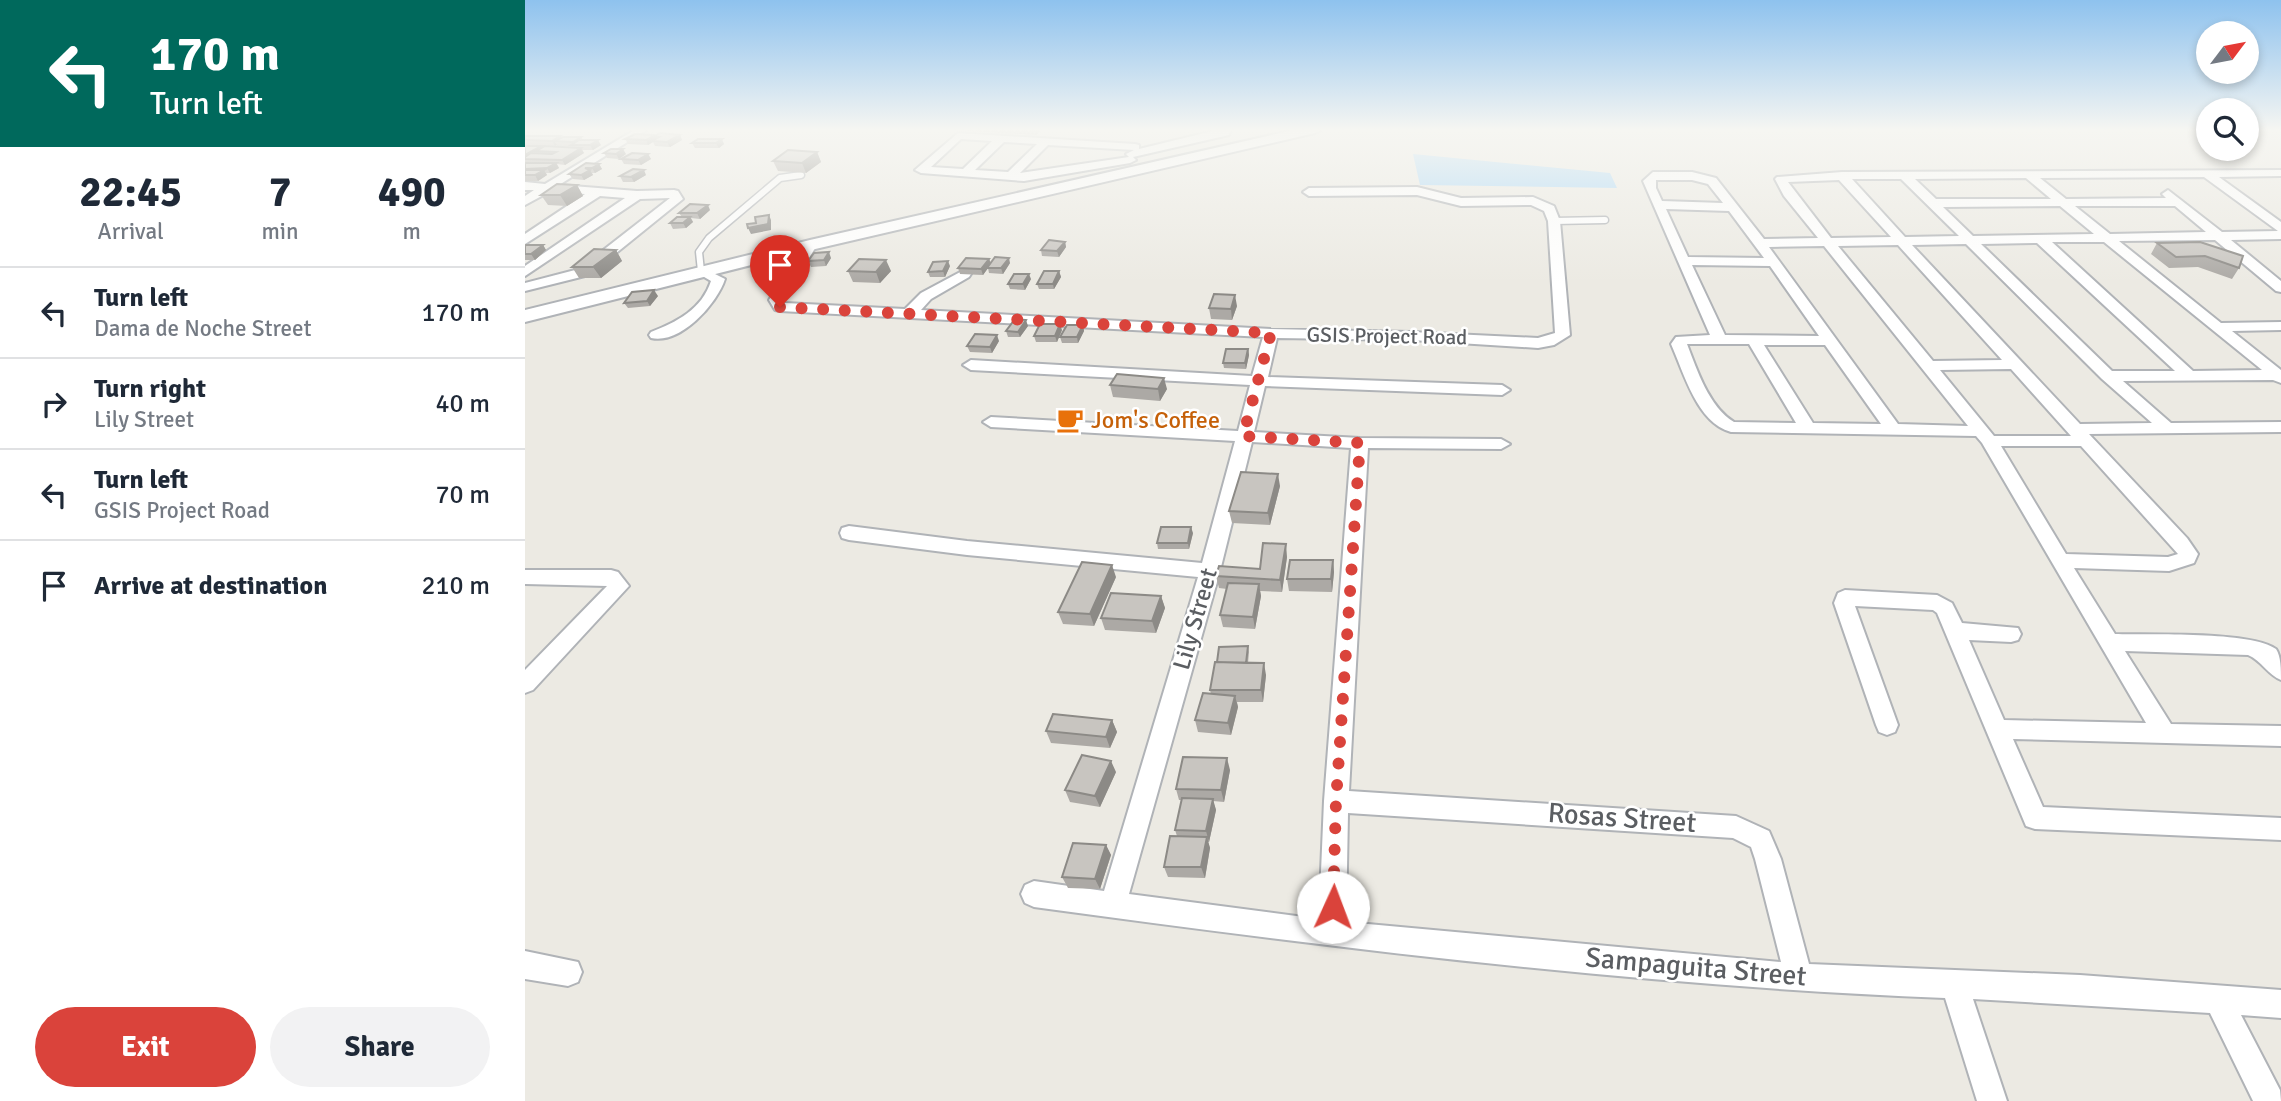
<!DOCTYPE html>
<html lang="en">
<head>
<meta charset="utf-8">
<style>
  :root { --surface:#fff; --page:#f2f2f3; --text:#1f2937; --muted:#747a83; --line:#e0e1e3; --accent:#da433b }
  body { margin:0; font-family:Signika,sans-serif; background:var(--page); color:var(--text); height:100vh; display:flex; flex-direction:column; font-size:26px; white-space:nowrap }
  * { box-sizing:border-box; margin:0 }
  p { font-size:23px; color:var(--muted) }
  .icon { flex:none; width:38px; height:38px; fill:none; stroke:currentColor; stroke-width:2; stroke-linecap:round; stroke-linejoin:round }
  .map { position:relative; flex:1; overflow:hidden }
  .side { display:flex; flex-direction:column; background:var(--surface); width:525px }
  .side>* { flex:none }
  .hud { background:#00695c; color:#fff; overflow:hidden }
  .needle { width:46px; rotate:58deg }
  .controls { position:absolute; left:1671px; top:21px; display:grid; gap:14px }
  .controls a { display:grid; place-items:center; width:63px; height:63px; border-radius:50%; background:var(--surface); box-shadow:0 4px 10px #0003; font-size:35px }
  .pin { position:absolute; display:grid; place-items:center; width:60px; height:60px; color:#fff; margin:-72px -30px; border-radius:50% 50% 50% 0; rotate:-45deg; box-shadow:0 0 7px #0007 }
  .pin .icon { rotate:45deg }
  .me { position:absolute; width:77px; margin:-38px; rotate:2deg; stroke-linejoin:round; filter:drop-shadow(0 0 5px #0008) }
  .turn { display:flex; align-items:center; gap:24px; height:147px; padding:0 35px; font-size:32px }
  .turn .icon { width:91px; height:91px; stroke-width:2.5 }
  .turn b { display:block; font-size:49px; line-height:60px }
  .eta { display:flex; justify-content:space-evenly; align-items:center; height:119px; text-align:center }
  .eta b { font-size:42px; font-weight:800; line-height:49px }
  .cta { display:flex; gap:14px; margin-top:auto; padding:14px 35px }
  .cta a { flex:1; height:80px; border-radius:42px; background:var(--accent); color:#fff; font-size:28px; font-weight:800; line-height:80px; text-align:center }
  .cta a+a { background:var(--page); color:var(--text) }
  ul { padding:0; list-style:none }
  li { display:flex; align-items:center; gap:21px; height:91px; padding:0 35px; border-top:2px solid var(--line) }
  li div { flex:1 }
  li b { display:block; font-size:26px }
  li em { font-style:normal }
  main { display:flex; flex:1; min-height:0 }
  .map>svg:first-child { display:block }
  .water { fill:#a8d7f8 }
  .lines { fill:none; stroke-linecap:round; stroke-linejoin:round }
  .service-casing { stroke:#b0b3b7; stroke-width:9 }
  .minor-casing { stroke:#b0b3b7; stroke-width:4 }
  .tertiary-casing { stroke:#b0b3b7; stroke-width:4 }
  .service { stroke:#fff; stroke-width:6 }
  .minor { fill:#fff; fill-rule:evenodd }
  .tertiary { fill:#fff; fill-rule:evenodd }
  .wall { fill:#aca9a5 }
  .shaded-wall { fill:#8c8a86 }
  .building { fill:#c8c5c0; stroke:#8c8a86; stroke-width:2 }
  .route { stroke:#da433b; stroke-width:12; stroke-dasharray:0 21.6 }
  .labels { text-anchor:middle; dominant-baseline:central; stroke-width:5; stroke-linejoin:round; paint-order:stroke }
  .far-street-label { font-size:21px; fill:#5b5e62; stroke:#fff }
  .food-label { font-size:24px; fill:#c56008; stroke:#fff; text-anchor:start }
  .street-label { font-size:24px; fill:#5b5e62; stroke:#fff }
  .near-street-label { font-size:28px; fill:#5b5e62; stroke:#fff }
</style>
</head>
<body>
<main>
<section class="side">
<div class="hud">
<div class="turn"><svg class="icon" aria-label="left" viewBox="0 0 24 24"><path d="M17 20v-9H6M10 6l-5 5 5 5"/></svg><div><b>170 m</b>Turn left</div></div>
</div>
<div class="eta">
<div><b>22:45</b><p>Arrival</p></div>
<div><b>7</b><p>min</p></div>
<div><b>490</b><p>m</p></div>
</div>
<ul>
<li><svg class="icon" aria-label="left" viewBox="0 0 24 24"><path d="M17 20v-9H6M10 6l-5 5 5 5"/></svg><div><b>Turn left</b><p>Dama de Noche Street</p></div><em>170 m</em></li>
<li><svg class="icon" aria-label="right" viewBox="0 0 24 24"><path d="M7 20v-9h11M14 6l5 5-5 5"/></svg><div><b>Turn right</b><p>Lily Street</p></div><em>40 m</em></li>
<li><svg class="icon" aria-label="left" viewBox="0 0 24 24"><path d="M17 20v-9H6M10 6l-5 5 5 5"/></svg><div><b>Turn left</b><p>GSIS Project Road</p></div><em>70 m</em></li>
<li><svg class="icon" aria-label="arrive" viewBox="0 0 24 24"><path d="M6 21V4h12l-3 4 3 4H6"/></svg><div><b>Arrive at destination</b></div><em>210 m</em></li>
</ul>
<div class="cta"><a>Exit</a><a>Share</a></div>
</section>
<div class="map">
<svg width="1756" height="1101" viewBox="0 0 1756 1101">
  <rect width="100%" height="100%" fill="#eceae3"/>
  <path class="water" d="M888,154L1085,173L1092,188L895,185Z"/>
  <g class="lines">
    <g class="service-casing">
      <path id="service" d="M1029,221L1080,220
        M176,271L174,252L184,238L255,178L276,175"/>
    </g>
    <g class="minor-casing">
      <path id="minor" d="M111,129H123L34,185L112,191L149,190L153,191L158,199L64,275L0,291V283L54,269L145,198L115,199L0,276V266L100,198L75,196L0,244V234L60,194L24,192L0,205V196L9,190H0V182L20,184Z
        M696,129H706L704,135L608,157L611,160L605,163L499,181L396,173L390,170L433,133L610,144L614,145V149ZM436,139L467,141L438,169L406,167ZM479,142L512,144L483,172L450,170ZM523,145L609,150L601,154L604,157L495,173Z
        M1756,170V176L1694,177L1756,222V239L1706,240L1756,281V292L1751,291L1690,240L1594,241L1696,323L1756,322V330L1707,331L1756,370V383L1748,380L1598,381L1646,423L1756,422V432L1564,434L1662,538L1673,554L1669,563L1644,571L1549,568L1590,634C1624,635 1727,631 1751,649C1756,656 1756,670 1756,680C1743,675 1737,661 1723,655L1600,651L1646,724L1756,726V746L1488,739L1518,807L1756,818V840L1510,829L1501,826L1412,613L1408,610L1330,606L1373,725L1370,732L1362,735L1354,732L1351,725L1309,603L1313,593L1320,590L1412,595L1427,603L1437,623L1493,628L1496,634L1493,640L1486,642L1444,640L1479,720L1621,723L1457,443L1451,436L1206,432C1172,423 1159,373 1146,344L1151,337L1185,335L1118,181L1128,172H1167L1191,178L1239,239L1293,238L1259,196L1250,179L1252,177L1317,172ZM1679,177L1753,231L1697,232L1643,190L1637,194L1641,198L1541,199L1515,178ZM1501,178L1526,199H1411L1390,179ZM1327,179H1376L1434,236L1380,237ZM1131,180H1167L1183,184L1198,203L1137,201L1131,188ZM1314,180L1366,237L1306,238L1263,182ZM1535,206L1569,234L1448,236L1418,207ZM1550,206H1650L1681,232L1585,234ZM1141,209L1204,211L1239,258L1163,257ZM1527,242H1579L1737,370L1668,371ZM1512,243L1650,371H1587L1456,244ZM1441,244L1577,379L1627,423L1555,424L1387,245ZM1373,245L1477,360L1408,361L1313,246ZM1299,246L1443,426L1373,424L1244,247ZM1167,265L1245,266L1294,336L1200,335ZM1162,344H1224L1271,423L1209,422C1184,407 1172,370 1162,344ZM1239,345H1300L1356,424L1288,423ZM1486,369L1546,436H1469L1415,370ZM1476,446H1556L1653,554L1643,557L1541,554Z
        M892,187L936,198L1008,197L1029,206L1035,221L1045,335L1029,345L1013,348L886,340L752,338L743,377L977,385L985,390L977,395L740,386L729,432L835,438L976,439L985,444L976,449L843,448L824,791L1211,816L1244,831L1256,859L1284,964L1555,975L1756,990V1018L1716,1015L1755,1090L1756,1101H1728L1685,1013L1448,999L1482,1101H1452L1420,998C1115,986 811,948 509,907L500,903L496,894L500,885L509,881L579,891L673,577L442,555L324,540L317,538L315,533L317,528L324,526L442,541L677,563L710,441L466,427L458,422L466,417L713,431L725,385L446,370L438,365L446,360L727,376L738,337L255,311L250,310L244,300L280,242L285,241L292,245L258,300L260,303L380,309L396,293L439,270L446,274L444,277L406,299L396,310L746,329L886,332L1013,338L1030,333L1023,221L1019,211L1006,205L936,206L892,195L784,196L778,192L784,188ZM727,442L826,448L799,801L794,919L604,894L695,571ZM823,813L1208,838L1226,847L1230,859L1256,962L821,922Z
        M176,267L200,279C192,304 155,345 126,338L124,335L126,332C152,322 177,309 186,281L169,271Z
        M0,570H86L93,572L104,586L8,690L0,693V670L82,586L0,584Z
        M0,951L53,962L57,972L53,982L43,986L0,979Z"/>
    </g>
    <g class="tertiary-casing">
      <path id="tertiary" d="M773,129H797L790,133L286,250L0,322V310L285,240Z"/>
    </g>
    <use href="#service" class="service"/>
    <use href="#minor" class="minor"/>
    <use href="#tertiary" class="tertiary"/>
  </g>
  <path class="wall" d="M440,129H515V131L511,135L440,131Z
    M155,135L157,140L145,147L130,146L128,142L123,145L103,144L100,139L131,136Z
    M0,136H35L36,138L56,137L58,140L76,145L68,150H57L59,153L40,165L32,164L34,168L25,173H21L22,175L13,181H0V146H16V148H48V147L32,146V145L30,146L0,145Z
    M167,143L199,144L194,148H170Z
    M292,152L296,162L281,173L253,171L248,161Z
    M79,153L101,154L94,159L82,158Z
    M123,154L126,159L116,165L99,164L96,159Z
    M74,164L77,169L70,173H67L68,175L59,180L48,179L44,174Z
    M121,175L109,182H98L95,176Z
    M52,185L58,196L42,206L23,205L16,195Z
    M185,210L175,219L166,218L168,222L161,228L148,229L145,223L157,217L154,213Z
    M540,242L541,247L534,257L517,256L516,250Z
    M1675,242L1714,268L1707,279L1673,267L1644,268L1626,254L1632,243Z
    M18,245L21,250L10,260H0V246Z
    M91,250L97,261L76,278H54L47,267Z
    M306,258L301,266L286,267L283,261Z
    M464,259L466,263H485L478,274L464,273L463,268L458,275L435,274L433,268Z
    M425,266L420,277H405L403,272Z
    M323,271H366L355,283L328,282Z
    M534,271L536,277L529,289H514L512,284Z
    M506,279L500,290L485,289L483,284Z
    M133,296L125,306L103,308L99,303Z
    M712,306L707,320L686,319L684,308Z
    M558,325L559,331L553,343H537L535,337Z
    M503,326L495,337H483L481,331Z
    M537,330L532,342H511L509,336Z
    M474,341L467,353L445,352L442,346Z
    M723,349L724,355L721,369L699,368L698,363Z
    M585,385L642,389L635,401L588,397Z
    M755,486L745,525L707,523L704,511Z
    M668,533L664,549H633L632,543Z
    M762,557L757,592L735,591L736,596L730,629L698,627L695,615L702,589L694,588L691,576L735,569Z
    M808,560L809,572L807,592L764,591L762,579Z
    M591,577L569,626L538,624L533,612Z
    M636,596L640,608L631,633L580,630L576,618Z
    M723,646L724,652L723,663L741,675L738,702H712L713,707L706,735L673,732L670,720L686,694L685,690L692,662Z
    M587,720L592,732L585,748L526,743L521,731Z
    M705,770L699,802L688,801L691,810L684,842H683L685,848L680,878L643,877L639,867L652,836L650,830L657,800H654L651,789Z
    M591,772L575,807L545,802L540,790Z
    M581,845L586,855L575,889L543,888L537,877Z"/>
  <path class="shaded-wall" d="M510,129H515V131L511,135Z
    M130,135L131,137H129L131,141H127L128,142L123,145L121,140Z
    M155,135L157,140L145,147L142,142Z
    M35,136L38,141H29L32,145L30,146L27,141Z
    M197,139L199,144L194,148L191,143Z
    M73,140L76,145L68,150L65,145Z
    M56,148L59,153L40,165L37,160Z
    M98,149L101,154L94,159L91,154Z
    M292,152L296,162L281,173L277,163Z
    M123,154L126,159L116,165L113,160Z
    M31,163L34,168L25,173L22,168Z
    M74,164L77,169L70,173L67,168Z
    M19,170L22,175L13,181L10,175Z
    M65,170L68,175L59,180L56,175Z
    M119,170L121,175L109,182L106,177Z
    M52,185L58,196L42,206L35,195Z
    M183,205L185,210L175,219L172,213Z
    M244,215L246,220V230L226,234L223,228Z
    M165,217L168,222L161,228L158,223Z
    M540,242L541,247L534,257L532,251Z
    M18,245L21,250L10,260L6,254Z
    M91,250L97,261L76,278L68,267Z
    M259,251L264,263L248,267L245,262Z
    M304,252L306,258L301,266L299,260Z
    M484,258L485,263L478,274L476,268Z
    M464,259L466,264L458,275L456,269Z
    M361,260L366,271L355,283L351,272Z
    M423,261L425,266L420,277L418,271Z
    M534,271L536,277L529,289L528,284Z
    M504,274L506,279L500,290L498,284Z
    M129,290L133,296L125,306L122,301Z
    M710,295L712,306L707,320L706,309Z
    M501,320L503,326L495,337L493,332Z
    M535,324L537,330L532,342L530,336Z
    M558,325L559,331L553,343L552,337Z
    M472,335L474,341L467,353L465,347Z
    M723,349L724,355L721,369L720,363Z
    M639,378L642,389L635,401L633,389Z
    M753,474L755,486L745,525L743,513Z
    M666,527L668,533L664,549L663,543Z
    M761,544L762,557L757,592L755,580Z
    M808,560L809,572L807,592L806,579Z
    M587,565L591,577L569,626L565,614Z
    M734,584L736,596L730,629L728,617Z
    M636,596L640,608L631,633L627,621Z
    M739,663L741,675L738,702L736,690Z
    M710,696L713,707L706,735L703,723Z
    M587,720L592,732L585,748L581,737Z
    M702,758L705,770L699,802L696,790Z
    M586,761L591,772L575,807L570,796Z
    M688,799L691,810L684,842L681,831Z
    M682,837L685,848L680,878L676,867Z
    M581,845L586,855L575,889L570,879Z"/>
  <path class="building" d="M135,133L155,135L142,142L127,141L134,137H129Z
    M110,134L130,135L121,140L100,139Z
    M0,136H35L27,141L0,140Z
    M38,137H56L48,142L29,141Z
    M173,139H197L191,143H167Z
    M54,140H73L65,145H46Z
    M0,146H16L0,155Z
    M20,146L56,148L37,160L0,159V157L6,153L27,154L31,152L11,151Z
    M86,149H98L91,154L79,153Z
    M263,150L292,152L277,163L248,161Z
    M107,153L123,154L113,160L96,159Z
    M0,163H31L22,168L0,169Z
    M61,163L74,164L67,168H60L65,170L56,175L44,174Z
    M108,169L119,170L106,177L95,176Z
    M0,170H19L10,175H0Z
    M32,184L52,185L35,195H16Z
    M165,204L183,205L172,213H154Z
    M244,215L243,224L223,228L222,224L231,223L230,217Z
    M152,217H165L158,223H145Z
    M524,240L540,242L532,251L516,250Z
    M1675,242L1718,256L1714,268L1680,256L1651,257L1632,243Z
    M1,245H18L6,254H0V246Z
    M69,249L91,250L68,267H47Z
    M259,251L262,258L245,262L243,255Z
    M304,252L299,260L283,261L289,253Z
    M470,257L484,258L476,268H462Z
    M441,258L464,259L456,269L433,268Z
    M334,259L361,260L351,272L323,271Z
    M423,261L418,271L403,272L408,262Z
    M519,271H534L528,284H512Z
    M489,274H504L498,284H483Z
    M129,290L122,301L99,303L107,292Z
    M689,294L710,295L706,309L684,308Z
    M490,319L501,320L493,332L481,331Z
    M515,324H535L530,336H509Z
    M542,325H558L552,337H535Z
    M450,334L472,335L465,347L442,346Z
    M701,349H723L720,363H698Z
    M592,374L639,378L633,389L585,385Z
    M716,472L753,474L743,513L704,511Z
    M636,527H666L663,543H632Z
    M738,543L761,544L755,580L691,576L694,566L735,569Z
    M765,560H808L806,579H762Z
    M557,562L587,565L565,614L533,612Z
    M703,583L734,584L728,617L695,615Z
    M586,593L636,596L627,621L576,618Z
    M723,646L721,663L692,662L694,647Z
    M690,662L739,663L736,690H685Z
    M678,693L710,696L703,723L670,720Z
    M528,714L587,720L581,737L521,731Z
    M557,755L586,761L570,796L540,790Z
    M658,757L702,758L696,790L651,789Z
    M657,798L688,799L681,831L650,830Z
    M645,836L682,837L676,867H639Z
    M548,843L581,845L570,879L537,877Z"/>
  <linearGradient id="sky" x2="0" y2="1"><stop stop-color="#8ec2ee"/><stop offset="0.46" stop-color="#f6f6f2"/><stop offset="1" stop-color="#f6f6f2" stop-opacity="0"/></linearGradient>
  <rect width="1756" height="283" fill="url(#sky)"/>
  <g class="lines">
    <path class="route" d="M255,307L746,333L718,436L835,443L811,801L808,907"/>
  </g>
  <defs>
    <g id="cafe-bare" transform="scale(2.1)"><path d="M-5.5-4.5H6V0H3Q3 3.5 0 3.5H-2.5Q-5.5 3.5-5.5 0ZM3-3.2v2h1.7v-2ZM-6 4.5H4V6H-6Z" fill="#e8710a" stroke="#fff" stroke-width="2.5" paint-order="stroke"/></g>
  </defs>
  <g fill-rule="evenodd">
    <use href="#cafe-bare" x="545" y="420"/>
  </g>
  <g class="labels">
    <g class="far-street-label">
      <text transform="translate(862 336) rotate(1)">GSIS Project Road</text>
    </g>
    <g class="food-label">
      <text x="566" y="420">Jom's Coffee</text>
    </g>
    <g class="street-label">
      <text transform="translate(670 619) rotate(-74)">Lily Street</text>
    </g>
    <g class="near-street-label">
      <text transform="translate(1097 818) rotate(4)">Rosas Street</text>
      <text transform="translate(1171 967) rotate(5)">Sampaguita Street</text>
    </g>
  </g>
</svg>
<div class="controls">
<a><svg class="needle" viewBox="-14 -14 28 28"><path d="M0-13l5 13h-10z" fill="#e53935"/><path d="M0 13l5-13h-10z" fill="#747a83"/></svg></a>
<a><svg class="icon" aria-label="search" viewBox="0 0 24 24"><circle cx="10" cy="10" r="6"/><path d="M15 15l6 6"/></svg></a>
</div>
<div class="pin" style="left:255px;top:307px;background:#d93025"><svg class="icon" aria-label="arrive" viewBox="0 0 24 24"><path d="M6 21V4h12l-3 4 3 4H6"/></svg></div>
<svg class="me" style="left:808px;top:907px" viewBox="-20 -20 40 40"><circle r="19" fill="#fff"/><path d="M0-13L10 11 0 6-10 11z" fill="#da433b"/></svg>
</div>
</main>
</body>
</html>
